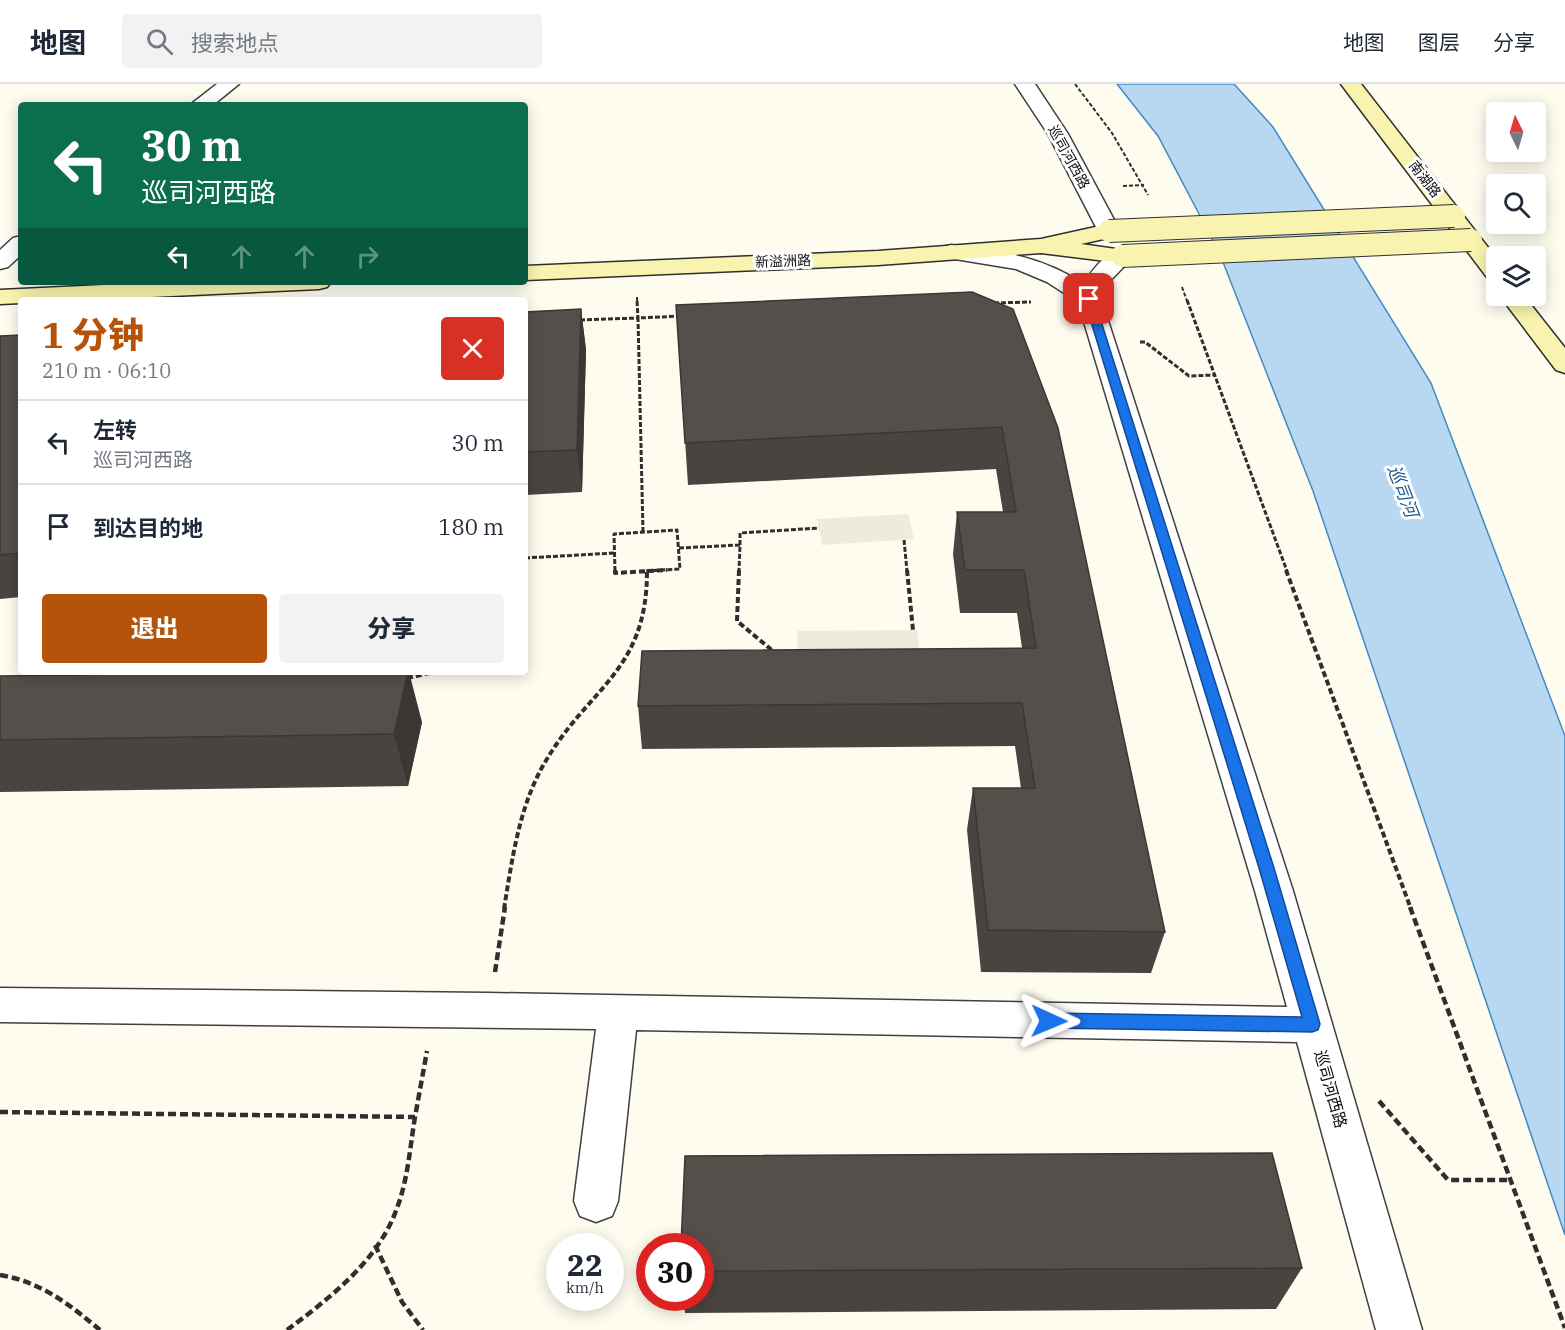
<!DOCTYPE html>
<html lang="zh">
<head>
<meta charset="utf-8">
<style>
  :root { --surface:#fff; --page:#f2f2f3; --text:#1f2937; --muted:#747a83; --line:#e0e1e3; --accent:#b45309 }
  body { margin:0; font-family:"IBM Plex Serif","Noto Sans SC",serif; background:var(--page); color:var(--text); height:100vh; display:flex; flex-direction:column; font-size:22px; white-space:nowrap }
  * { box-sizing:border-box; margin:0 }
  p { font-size:20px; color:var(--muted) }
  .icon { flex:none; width:33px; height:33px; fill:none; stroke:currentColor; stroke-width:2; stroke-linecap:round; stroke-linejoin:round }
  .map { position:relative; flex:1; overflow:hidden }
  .panel { position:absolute; left:18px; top:213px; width:510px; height:378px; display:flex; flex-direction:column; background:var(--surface); border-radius:6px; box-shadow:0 3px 15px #0003 }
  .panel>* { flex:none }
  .hud { position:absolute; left:18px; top:18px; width:510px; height:183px; border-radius:6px; box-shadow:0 3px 15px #0003; background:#0b6e4f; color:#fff; overflow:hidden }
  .needle { width:39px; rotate:355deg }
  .controls { position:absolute; left:1486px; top:18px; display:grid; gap:12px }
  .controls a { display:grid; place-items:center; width:60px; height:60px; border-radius:6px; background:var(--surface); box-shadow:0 3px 15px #0003; font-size:30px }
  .speed { position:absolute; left:546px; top:1149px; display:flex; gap:12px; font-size:30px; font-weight:700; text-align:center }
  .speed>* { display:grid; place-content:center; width:78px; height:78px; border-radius:50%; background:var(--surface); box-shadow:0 3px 15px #0003; line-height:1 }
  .speed small { font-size:15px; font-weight:400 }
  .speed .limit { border:9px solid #d22; background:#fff; color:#111 }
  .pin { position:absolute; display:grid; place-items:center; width:51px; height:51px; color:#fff; margin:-26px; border-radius:12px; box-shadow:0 3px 9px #0006 }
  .me { position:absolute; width:66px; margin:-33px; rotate:91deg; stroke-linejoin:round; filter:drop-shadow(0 0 4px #0008) }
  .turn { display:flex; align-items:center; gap:21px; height:126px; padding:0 24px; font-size:27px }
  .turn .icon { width:78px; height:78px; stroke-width:2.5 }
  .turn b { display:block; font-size:42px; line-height:51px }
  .lanes { display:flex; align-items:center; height:57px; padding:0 24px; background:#0003; justify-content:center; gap:30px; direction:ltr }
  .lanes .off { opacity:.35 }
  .round { display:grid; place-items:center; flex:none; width:63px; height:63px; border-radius:6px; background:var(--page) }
  .summary { display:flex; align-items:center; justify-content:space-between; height:102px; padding:0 24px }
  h1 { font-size:36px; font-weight:800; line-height:45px; color:var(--accent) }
  .cta { display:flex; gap:12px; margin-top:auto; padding:12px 24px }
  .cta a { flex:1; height:69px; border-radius:6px; background:var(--accent); color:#fff; font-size:24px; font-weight:800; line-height:69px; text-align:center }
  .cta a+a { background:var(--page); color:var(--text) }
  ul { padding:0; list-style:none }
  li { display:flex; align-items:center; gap:18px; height:84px; padding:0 24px; border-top:2px solid var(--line) }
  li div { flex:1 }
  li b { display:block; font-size:22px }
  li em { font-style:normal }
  header { display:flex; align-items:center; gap:36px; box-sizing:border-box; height:84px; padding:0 30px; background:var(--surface); border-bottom:2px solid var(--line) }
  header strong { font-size:28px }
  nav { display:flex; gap:33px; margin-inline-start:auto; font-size:21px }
  .search { width:420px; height:54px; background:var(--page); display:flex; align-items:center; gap:15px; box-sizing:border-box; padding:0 21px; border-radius:6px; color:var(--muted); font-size:22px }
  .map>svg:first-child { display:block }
  .plaza { fill:#edeade }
  .water { fill:#b8d8f1; stroke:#4589c2; stroke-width:1.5 }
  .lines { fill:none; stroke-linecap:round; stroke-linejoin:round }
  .street-casing { stroke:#404040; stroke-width:3 }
  .secondary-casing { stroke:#2f2f2f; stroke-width:3 }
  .path-far3 { stroke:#2f2f2f; stroke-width:2; stroke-dasharray:4 2; stroke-linecap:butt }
  .path-far2 { stroke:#2f2f2f; stroke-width:3; stroke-dasharray:5 2; stroke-linecap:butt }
  .path-far1 { stroke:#2f2f2f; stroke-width:4; stroke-dasharray:6 3; stroke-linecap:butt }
  .path { stroke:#2f2f2f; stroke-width:4.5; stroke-dasharray:8 4; stroke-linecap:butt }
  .street { fill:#fff; fill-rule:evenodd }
  .secondary { fill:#f8f4af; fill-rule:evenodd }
  .secondary-bridge-casing { stroke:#2f2f2f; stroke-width:24; stroke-linecap:butt }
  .secondary-bridge { stroke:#f8f4af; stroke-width:22 }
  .wall { fill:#494440 }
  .shaded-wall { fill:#3c3734 }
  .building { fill:#554f4b; stroke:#3c3734; stroke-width:1.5 }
  .route { fill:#1a73e8; stroke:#114b97; stroke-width:1.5 }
  .labels { text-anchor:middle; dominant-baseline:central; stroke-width:6; stroke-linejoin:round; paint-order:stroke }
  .far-street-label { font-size:14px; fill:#0d0d0d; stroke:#fff }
  .street-label { font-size:16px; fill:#0d0d0d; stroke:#fff }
  .water-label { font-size:18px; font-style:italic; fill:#215c94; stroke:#fff }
</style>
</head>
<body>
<header>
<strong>地图</strong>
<div class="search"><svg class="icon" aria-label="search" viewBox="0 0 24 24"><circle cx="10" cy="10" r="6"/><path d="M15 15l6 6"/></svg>搜索地点</div>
<nav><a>地图</a><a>图层</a><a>分享</a></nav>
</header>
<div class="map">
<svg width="1565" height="1246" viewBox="0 0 1565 1246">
  <rect width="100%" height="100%" fill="#fefcef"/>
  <path class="plaza" d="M908,430L914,455L822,461L817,435Z
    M917,546L921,577L798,579L797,547Z"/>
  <path class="water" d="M1117,0H1234L1273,43L1431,299L1565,652V1151L1313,407L1219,168L1158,52Z"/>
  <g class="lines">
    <g class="street-casing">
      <path id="street" d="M217,0H239L213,21H190Z
        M1015,0H1035L1068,50L1120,147L1117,152H1101L1098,147L1048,50Z
        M21,152V171L8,183L0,185V166L13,154Z
        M951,161C998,166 1044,173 1083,200C1094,184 1109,162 1130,167L1134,172L1108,199L1101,215L1293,807L1422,1246H1376L1297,958L636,946L618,1117L612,1132L596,1138L580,1132L574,1117L596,945L0,938V904L488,909L1287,923L1255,807L1078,218L1047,198L1016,185L943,173L940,168L943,163Z"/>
    </g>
    <g class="secondary-casing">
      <path id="secondary" d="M1341,0H1361L1497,175V198L1489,196Z
        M1109,140L1117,142L1120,147L1117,152L1081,160L1130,167L1134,172L1130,177L1122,179L1041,169L878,181L525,196V182L878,167L1041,155Z
        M167,198H331L327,203L319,205L88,216H21V219L0,220V206Z
        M1500,212H1524L1565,264V289L1556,286Z"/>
    </g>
    <path class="path-far3" d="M1075,0L1112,49L1148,111
      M1123,102L1144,101
      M1182,203L1187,217
      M637,213V217"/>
    <path class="path-far2" d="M1187,216L1287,487
      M994,219L1031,218
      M580,236L638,234L637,216
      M1140,258H1145L1189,292L1214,291
      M643,448L638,234L681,232
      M904,456L907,487
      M740,461V449L819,444
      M679,464L740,461L739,487
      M525,474L615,469
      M615,487L614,450L677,446L680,485L643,487"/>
    <path class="path-far1" d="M615,486V489L667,486
      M739,486L737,537L773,567
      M907,486L913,546
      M1286,486L1411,825
      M407,594L434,588
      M504,825C512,776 519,723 544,680C588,603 647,589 647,487"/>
    <path class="path" d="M1410,823L1565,1244
      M495,888L505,823
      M1379,1017L1448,1096H1511
      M0,1028L415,1033L427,967
      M375,1161L402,1218L423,1246
      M0,1191C41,1198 69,1220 100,1246
      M287,1246C330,1214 379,1176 397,1124C408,1095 410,1063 415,1033"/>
    <use href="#street" class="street"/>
    <use href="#secondary" class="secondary"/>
    <g class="secondary-bridge-casing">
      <path id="secondary-bridge" d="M1109,147L1454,132
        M1122,172L1471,156"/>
    </g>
    <use href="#secondary-bridge" class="secondary-bridge"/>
  </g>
  <path class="wall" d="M972,208L1165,848L1151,889L981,888L967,746L973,704H1021L1015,662L642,665L638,622L1022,564L1017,529H960L953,470L957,428H1003L996,385L688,401L676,221Z
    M581,225L586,266L582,408L525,411V228Z
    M21,251V513L0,515V252Z
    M0,592L422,638L408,702L0,708Z
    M700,1162L1302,1184L1276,1225L685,1229L683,1214H700Z"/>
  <path class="shaded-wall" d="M581,225L586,266L582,408L577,366Z
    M408,588H409L422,638L408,702L394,650Z"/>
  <path class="building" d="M972,208L1013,225L1058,344L1165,848L988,846L973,704H1035L1022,619L638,622L642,567L1036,564L1024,486H965L957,428H1016L1002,343L685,359L676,221Z
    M581,225L577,366L525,368V228Z
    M21,251V469L0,471V252Z
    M269,588H408L394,650L0,656V592Z
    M1272,1069L1302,1184L700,1187V1162H681L685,1072Z"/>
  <path class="route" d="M1089,212L1094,215L1274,784L1320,940L1318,946L1312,948L1049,944L1043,942L1041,937L1043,932L1049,929L1302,933L1259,784L1084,215Z"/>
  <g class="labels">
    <g class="far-street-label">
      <text transform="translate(1069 73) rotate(61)">巡司河西路</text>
      <text transform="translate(1425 95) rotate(52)">南湖路</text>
      <text transform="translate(783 177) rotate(-2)">新溢洲路</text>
    </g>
    <g class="street-label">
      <text transform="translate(1331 1005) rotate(74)">巡司河西路</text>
    </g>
    <g class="water-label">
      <text transform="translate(1403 407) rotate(69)">巡司河</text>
    </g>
  </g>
</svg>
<div class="controls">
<a><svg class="needle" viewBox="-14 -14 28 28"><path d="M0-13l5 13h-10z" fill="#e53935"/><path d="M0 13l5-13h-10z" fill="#747a83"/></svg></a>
<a><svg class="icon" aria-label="search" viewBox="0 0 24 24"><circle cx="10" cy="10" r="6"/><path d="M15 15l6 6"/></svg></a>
<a><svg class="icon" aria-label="layers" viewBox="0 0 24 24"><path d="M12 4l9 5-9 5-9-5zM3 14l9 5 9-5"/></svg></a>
</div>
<div class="speed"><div>22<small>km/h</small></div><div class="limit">30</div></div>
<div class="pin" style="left:1089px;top:215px;background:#d93025"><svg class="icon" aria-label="arrive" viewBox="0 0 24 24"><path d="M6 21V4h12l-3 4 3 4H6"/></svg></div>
<svg class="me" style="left:1049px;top:937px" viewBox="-20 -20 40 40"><path d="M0-17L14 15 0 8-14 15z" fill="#1a73e8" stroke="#fff" stroke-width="4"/></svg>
<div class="hud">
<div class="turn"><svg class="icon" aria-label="left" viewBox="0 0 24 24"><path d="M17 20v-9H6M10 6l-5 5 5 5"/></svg><div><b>30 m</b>巡司河西路</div></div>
<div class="lanes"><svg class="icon" aria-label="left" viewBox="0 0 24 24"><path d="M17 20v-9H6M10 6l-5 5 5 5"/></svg><svg class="icon off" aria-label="ahead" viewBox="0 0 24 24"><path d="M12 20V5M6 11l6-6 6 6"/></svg><svg class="icon off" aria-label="ahead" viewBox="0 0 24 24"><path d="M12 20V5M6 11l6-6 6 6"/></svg><svg class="icon off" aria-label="right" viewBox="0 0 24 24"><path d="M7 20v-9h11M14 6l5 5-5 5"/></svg></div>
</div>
<section class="panel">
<div class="summary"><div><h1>1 分钟</h1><p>210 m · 06:10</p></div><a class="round" style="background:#d93025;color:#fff"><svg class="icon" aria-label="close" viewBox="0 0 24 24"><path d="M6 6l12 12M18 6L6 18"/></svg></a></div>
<ul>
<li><svg class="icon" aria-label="left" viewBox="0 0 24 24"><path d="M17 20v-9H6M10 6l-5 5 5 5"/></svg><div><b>左转</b><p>巡司河西路</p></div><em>30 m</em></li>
<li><svg class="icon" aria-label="arrive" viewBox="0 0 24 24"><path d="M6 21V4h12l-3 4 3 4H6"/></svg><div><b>到达目的地</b></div><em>180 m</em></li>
</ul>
<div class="cta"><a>退出</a><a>分享</a></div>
</section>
</div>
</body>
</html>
